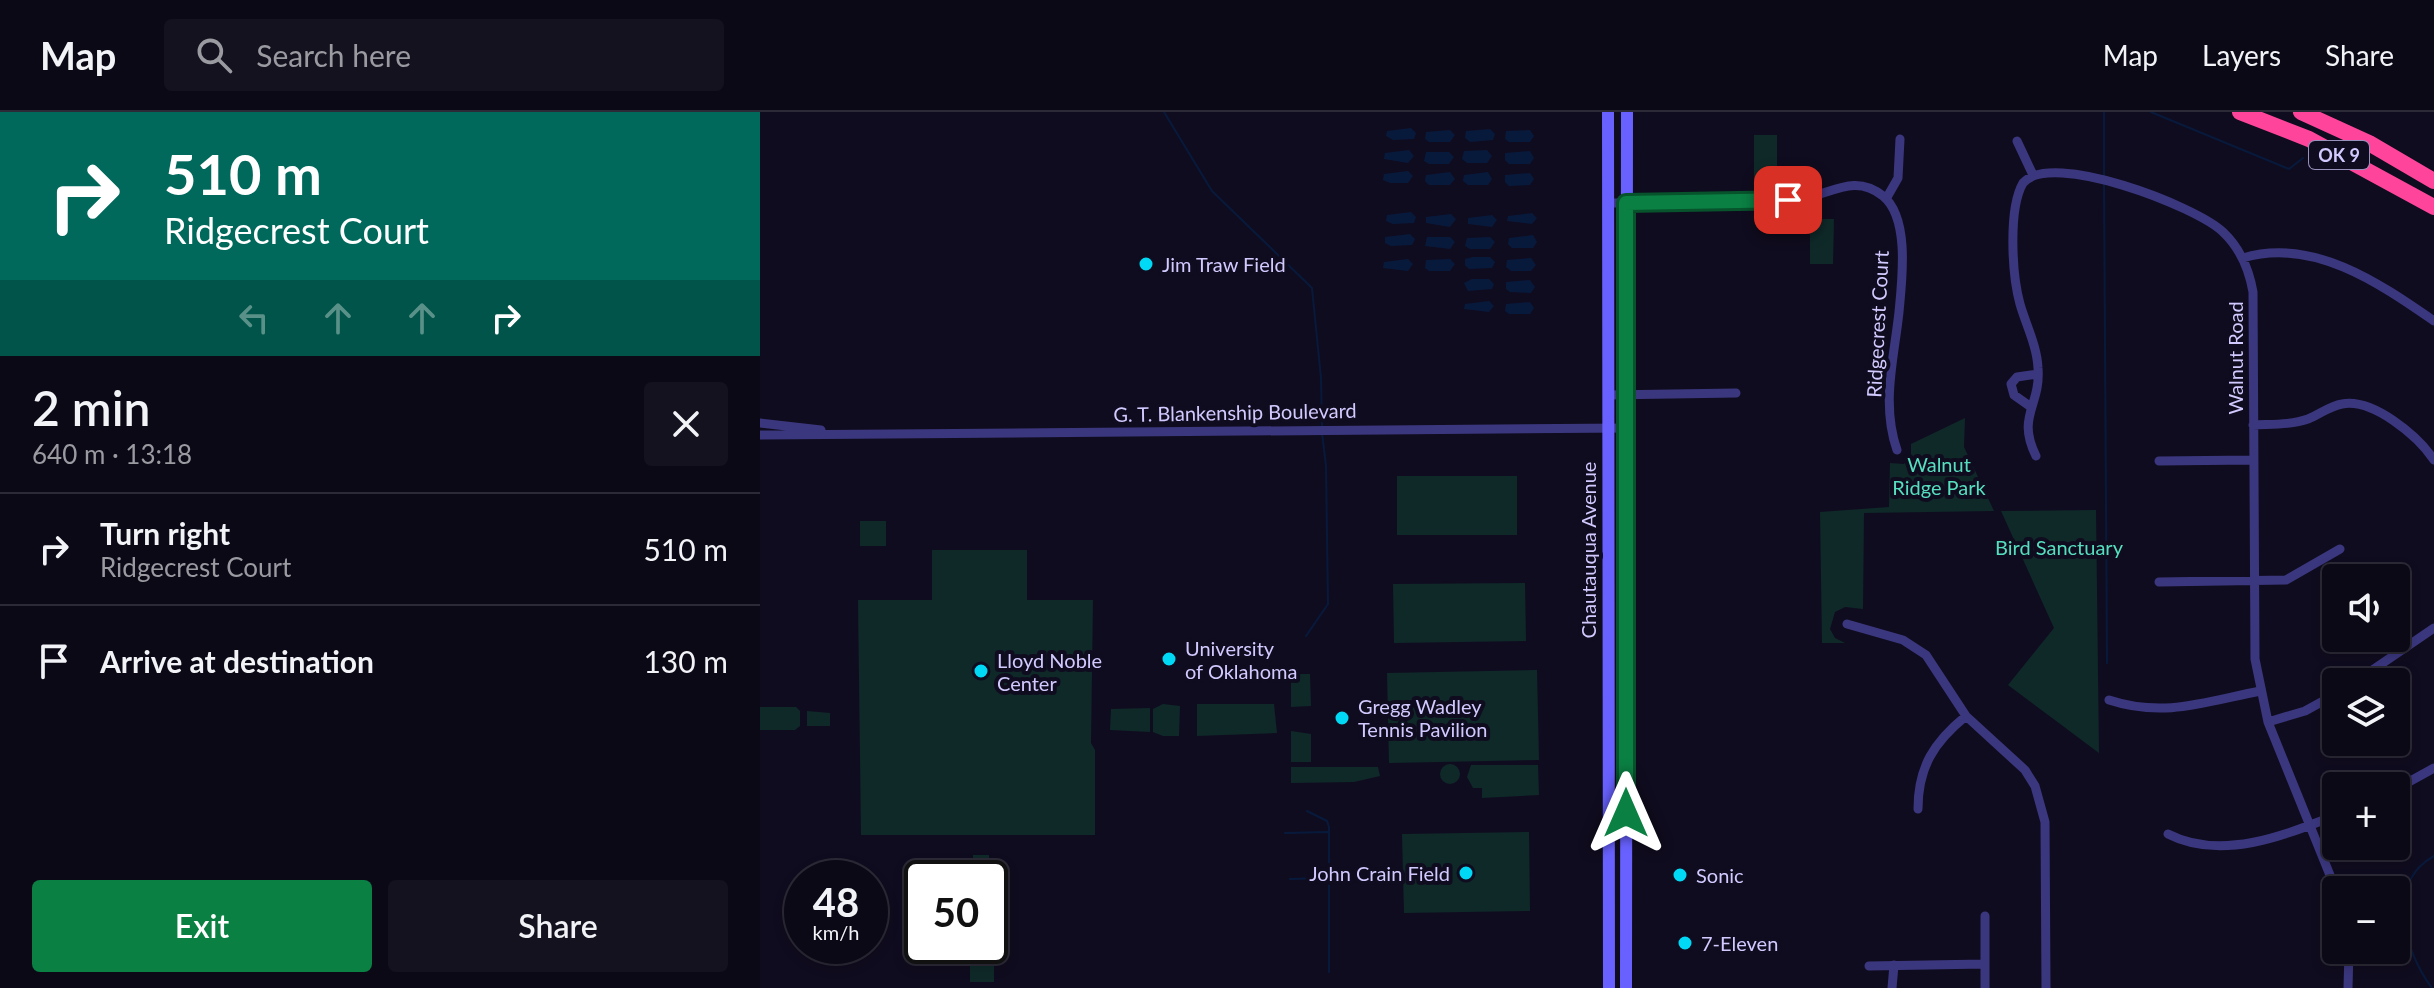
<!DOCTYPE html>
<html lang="en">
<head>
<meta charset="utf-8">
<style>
  :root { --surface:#0c0917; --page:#151220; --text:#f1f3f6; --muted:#9a9aa1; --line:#2c2a36; --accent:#0b8043 }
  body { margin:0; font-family:Lato,sans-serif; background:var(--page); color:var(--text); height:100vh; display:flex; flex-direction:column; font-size:30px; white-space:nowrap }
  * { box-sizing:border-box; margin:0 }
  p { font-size:26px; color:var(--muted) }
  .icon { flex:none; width:44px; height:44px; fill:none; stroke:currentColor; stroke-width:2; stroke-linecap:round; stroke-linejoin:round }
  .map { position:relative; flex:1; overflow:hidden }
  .sheet { display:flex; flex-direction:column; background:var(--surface); width:760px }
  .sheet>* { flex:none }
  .top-card { background:#00695c; color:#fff; overflow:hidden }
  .tools { position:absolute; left:1562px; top:452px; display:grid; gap:16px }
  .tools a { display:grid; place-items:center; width:88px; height:88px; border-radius:8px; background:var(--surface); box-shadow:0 4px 12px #0003,0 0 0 2px var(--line); font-size:40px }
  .speed { position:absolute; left:24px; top:748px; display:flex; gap:16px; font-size:40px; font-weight:700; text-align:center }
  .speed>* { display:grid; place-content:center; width:104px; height:104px; border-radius:50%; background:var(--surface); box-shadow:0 4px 12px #0003,0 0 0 2px var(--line); line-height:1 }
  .speed small { font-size:20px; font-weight:400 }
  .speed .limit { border:4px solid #111; border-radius:12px; background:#fff; color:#111 }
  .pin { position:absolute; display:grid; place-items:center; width:68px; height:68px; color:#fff; margin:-34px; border-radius:16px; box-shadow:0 4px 12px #0006 }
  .me { position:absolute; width:88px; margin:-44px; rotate:0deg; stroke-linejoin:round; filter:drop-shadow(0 0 6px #0008) }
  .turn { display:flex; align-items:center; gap:28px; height:168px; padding:0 32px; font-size:36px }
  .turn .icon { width:104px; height:104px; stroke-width:2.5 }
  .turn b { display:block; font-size:56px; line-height:68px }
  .lanes { display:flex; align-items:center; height:76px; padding:0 32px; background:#0003; justify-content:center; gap:40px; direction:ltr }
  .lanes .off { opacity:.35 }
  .round { display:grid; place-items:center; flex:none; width:84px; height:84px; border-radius:8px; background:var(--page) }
  .overview { display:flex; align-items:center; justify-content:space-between; height:136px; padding:0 32px }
  h1 { font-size:48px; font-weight:600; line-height:60px }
  .action { display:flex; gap:16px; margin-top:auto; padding:16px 32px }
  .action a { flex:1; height:92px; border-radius:8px; background:var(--accent); color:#fff; font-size:32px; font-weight:600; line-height:92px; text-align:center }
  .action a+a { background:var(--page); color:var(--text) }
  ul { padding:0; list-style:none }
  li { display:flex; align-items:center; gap:24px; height:112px; padding:0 32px; border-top:2px solid var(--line) }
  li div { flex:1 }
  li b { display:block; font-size:30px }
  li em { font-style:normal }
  header { display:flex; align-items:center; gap:48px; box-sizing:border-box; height:112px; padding:0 40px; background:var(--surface); border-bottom:2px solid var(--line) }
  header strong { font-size:38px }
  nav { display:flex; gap:44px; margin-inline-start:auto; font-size:28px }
  .search { width:560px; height:72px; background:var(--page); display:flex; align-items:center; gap:20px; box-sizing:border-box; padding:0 28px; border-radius:8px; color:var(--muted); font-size:30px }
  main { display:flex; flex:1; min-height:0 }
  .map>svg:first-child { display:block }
  .green { fill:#0f2929 }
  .water { fill:#081a3c }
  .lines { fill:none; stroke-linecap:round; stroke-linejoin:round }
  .stream { stroke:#081a3c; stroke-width:2 }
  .street { stroke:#3b377f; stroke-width:9 }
  .secondary { stroke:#6861ff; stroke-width:12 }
  .highway { stroke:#ff459b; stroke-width:16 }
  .route-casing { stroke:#07532c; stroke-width:20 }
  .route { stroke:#0b8043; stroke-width:14 }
  .poi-dot { fill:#00d9f5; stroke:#100c1f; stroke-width:3 }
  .labels { text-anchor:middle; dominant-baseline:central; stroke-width:8; stroke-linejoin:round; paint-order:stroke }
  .shield { fill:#100c1f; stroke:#9791bc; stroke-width:2 }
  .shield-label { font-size:18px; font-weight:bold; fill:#d1caff }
  .poi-label { font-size:20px; fill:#d1caff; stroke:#100c1f; text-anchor:start }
  .street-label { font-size:20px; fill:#d1caff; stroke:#100c1f }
  .park-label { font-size:20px; fill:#56dfbf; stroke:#100c1f }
</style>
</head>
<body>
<header>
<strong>Map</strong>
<div class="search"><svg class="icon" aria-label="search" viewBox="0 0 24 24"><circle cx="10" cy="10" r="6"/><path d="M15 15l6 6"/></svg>Search here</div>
<nav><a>Map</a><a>Layers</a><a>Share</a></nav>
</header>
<main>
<section class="sheet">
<div class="top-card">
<div class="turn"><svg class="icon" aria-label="right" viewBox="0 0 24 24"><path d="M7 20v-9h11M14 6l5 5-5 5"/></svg><div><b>510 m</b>Ridgecrest Court</div></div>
<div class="lanes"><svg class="icon off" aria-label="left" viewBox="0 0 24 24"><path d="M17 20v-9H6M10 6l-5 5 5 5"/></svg><svg class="icon off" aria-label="ahead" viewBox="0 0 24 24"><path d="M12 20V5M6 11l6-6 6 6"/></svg><svg class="icon off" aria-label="ahead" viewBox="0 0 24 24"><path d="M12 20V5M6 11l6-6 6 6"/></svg><svg class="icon" aria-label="right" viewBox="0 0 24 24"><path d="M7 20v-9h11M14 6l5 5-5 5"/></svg></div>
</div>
<div class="overview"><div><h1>2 min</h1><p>640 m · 13:18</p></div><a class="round"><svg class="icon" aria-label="close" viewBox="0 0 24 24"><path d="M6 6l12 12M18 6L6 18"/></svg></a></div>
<ul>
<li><svg class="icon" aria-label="right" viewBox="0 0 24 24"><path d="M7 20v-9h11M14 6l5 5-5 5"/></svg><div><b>Turn right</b><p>Ridgecrest Court</p></div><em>510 m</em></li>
<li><svg class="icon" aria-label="arrive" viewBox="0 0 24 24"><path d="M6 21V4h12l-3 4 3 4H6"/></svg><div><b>Arrive at destination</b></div><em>130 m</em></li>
</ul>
<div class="action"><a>Exit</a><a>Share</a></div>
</section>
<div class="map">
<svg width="1674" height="876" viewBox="0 0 1674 876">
  <rect width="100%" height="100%" fill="#100c1f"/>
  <path class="green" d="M994,23H1017V67H994Z
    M1050,107H1074L1073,152H1050Z
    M1205,306L1204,335L1234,399L1104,401L1103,497L1085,495L1075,500L1070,517L1075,526L1085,531H1062L1060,400L1129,395L1130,351L1144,352L1151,343V332Z
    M637,364H757V423H637Z
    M1336,398L1339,641L1248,573L1294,516L1241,399Z
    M100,409H126V434H100Z
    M172,438H267V488H333L331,631L335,638V723H101L98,488H172Z
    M765,471L766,529L634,531L633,472Z
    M777,558L779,648L629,651L627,561Z
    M531,562H550L551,594L531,595Z
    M403,592L420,594L419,624H403L393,620V597Z
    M437,592H514L517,621L437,624Z
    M0,595H36L40,599V614L35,618H0Z
    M390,596V620L350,618L351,597Z
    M47,599L70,601V614H47Z
    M531,619L551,622V650H531Z
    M680 662a10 10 0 1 1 20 0a10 10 0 1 1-20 0Z
    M711,653H778L779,683L722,686V676H713L707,665Z
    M531,655H618L620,664L594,670L531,671Z
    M769,720L770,799L644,801L642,722Z
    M213,743H229L230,766H213Z
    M230,822H234V870H210V834H230Z"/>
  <path class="water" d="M651,16L656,21L654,27L633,28L626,24L627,19Z
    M730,17L735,22L733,28L710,30L705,26L706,19Z
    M690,18L695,23L690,30H669L665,27L666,20Z
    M770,18L774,24L770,30H749L745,27L746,19Z
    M649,38L654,44L648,51L624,47L625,41Z
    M727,38L732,44L727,51H707L702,47L704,39Z
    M770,39L774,46L770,52H749L745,48V41Z
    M666,40H689L694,45L689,52H669L664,49Z
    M648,59L653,64L648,71H630L623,68L624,62Z
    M690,60L695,67L690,73H669L665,69L666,63Z
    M728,60L732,67L728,73H708L703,69L704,63Z
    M770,61L774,67L770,73L749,74L745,70V63Z
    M651,100L656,105L654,111L633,112L626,109L627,103Z
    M772,101L777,106L772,112L747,109L748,104Z
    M691,102L696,107L690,115L666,111V105Z
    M732,103L737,108L732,115L708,112V106Z
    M650,122L655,127L652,133L631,134L625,131V125Z
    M773,123L777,130L773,136H752L748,132L749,126Z
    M667,125H690L695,130L690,137L665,134Z
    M730,125L735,130L730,137H710L705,134L707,126Z
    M713,145H730L735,150L732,156L709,157L705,153V147Z
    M771,146L776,153L771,159H751L746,155L747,148Z
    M648,147L653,152L648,159L623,156L624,150Z
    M690,147L695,152L690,159H669L665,156L666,148Z
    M712,167H729L734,172L732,177L708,179L704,171Z
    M770,168L775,175L771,181L750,180L746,177V170Z
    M729,189L734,194L729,200L704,197L705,192Z
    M770,190L774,196L770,202H749L745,199L746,192Z"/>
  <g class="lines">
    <path class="stream" d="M404,0L452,79L552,176L561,266L562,315
      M1391,0L1529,57L1543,46
      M1344,66V0
      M1344,72L1347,551
      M546,524L568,492L566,354L562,321
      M547,699L567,709L569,715V860
      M525,721L568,720
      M530,767L568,766
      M1672,876C1644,839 1625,771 1674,744"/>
    <path class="street" d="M1257,29L1273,63
      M1126,87L1138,66L1140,27
      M848,91C911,90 980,97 1042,87C1071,82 1095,61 1123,84C1150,106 1142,168 1139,200C1134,247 1121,292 1137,338
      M1483,146C1553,125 1619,171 1674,209
      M848,283L976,281
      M1271,295L1254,283L1251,272L1257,265L1278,262
      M0,311L61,318
      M1493,313C1512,312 1531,313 1548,307C1560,302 1570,294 1582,292C1613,286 1658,324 1674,348
      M0,323L866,316
      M1276,344C1256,304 1281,294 1278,256C1277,234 1266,213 1260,192C1252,163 1248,97 1263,71C1291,38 1436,94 1463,120C1481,137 1489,157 1493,180L1495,547L1508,610L1576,778
      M1399,349L1493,348
      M1399,470L1526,468L1580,437
      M1087,512L1143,528L1166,543L1206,604L1265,658L1275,674L1285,710L1286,876
      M1595,570L1674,516
      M1349,588C1404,606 1445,590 1500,579
      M1508,610L1545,599L1576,582
      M1636,677L1674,656
      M1158,697C1158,655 1174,630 1206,604
      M1408,722C1460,749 1525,724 1576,703
      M1225,804V876
      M1109,854L1225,852
      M1132,876L1134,853
      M1588,876L1589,838"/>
    <path class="secondary" d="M848,0L849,876
      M866,876L867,0"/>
    <path class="highway" d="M1480,0L1549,27L1674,95
      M1541,0L1609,31L1674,69"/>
  </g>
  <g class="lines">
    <g class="route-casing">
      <path id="route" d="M866,701V91L1028,88"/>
    </g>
    <use href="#route" class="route"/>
  </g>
  <g class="poi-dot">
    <circle cx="386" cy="152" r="8"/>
    <circle cx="409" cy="547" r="8"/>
    <circle cx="221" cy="559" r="8"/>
    <circle cx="582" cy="606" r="8"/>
    <circle cx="706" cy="761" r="8"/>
    <circle cx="920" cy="763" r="8"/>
    <circle cx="925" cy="831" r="8"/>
  </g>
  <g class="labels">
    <rect class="shield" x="1549" y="29" width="60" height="28" rx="6"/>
    <g class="shield-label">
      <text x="1579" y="43">OK 9</text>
    </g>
    <g class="poi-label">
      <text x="402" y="152">Jim Traw Field</text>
      <text x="425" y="536">University<tspan x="425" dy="23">of Oklahoma</tspan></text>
      <text x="237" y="548">Lloyd Noble<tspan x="237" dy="23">Center</tspan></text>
      <text x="598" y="594">Gregg Wadley<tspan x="598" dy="23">Tennis Pavilion</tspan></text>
      <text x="690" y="761" text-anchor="end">John Crain Field</text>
      <text x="936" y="763">Sonic</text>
      <text x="941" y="831">7-Eleven</text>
    </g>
    <g class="street-label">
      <text transform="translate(1117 212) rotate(-87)">Ridgecrest Court</text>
      <text transform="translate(1475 246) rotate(-90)">Walnut Road</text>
      <text transform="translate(475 300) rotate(-1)">G. T. Blankenship Boulevard</text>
      <text transform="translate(828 438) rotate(-90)">Chautauqua Avenue</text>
    </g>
    <g class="park-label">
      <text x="1179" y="352">Walnut<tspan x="1179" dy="23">Ridge Park</tspan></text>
      <text x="1299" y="435">Bird Sanctuary</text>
    </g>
  </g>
</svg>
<div class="tools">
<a><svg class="icon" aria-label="sound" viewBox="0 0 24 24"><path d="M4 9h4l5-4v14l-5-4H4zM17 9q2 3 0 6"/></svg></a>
<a><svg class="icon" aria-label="layers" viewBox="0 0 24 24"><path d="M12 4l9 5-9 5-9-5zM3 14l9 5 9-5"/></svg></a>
<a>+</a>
<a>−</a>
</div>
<div class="speed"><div>48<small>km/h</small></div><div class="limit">50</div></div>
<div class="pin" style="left:1028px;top:88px;background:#d93025"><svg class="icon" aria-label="arrive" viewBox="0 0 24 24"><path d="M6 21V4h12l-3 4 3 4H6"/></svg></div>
<svg class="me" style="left:866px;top:701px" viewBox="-20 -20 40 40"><path d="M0-17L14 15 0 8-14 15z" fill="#0b8043" stroke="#fff" stroke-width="4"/></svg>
</div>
</main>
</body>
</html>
